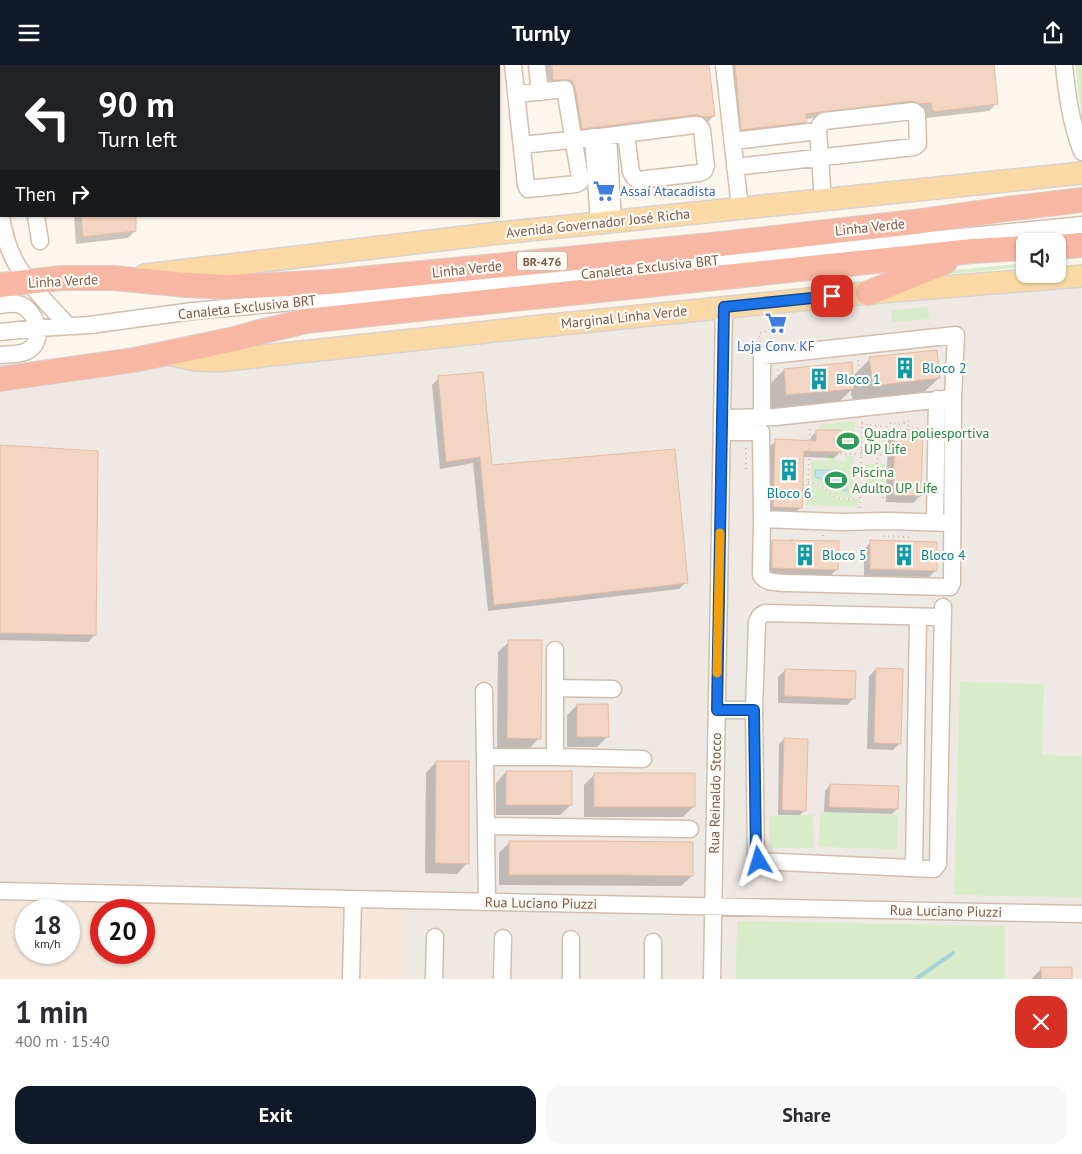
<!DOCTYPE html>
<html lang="en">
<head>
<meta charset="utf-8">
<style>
  :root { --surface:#fff; --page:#f7f7f7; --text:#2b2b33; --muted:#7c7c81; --accent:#111827 }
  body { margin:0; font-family:"PT Sans",sans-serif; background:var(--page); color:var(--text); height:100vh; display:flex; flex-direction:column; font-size:19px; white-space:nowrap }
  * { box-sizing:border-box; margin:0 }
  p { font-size:16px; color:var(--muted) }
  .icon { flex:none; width:28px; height:28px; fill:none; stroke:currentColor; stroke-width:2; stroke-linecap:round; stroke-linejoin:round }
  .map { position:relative; height:914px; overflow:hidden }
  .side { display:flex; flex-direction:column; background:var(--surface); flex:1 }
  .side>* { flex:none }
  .top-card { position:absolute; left:0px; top:0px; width:500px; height:152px; box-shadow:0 1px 4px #0004; background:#202124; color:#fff; overflow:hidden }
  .controls { position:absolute; left:1016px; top:168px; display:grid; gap:10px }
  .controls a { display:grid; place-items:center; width:50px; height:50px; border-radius:10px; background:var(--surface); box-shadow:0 1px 4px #0004; font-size:25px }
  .speed { position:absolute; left:15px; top:834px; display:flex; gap:10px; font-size:25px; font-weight:700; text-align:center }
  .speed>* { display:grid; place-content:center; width:65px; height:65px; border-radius:50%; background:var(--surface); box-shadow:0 1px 4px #0004; line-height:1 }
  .speed small { font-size:12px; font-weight:400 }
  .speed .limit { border:8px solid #d22; background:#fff; color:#111 }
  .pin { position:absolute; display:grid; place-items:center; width:42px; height:42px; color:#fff; margin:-21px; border-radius:10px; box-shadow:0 2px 8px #0006 }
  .me { position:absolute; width:55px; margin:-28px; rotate:353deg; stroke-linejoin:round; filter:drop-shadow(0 0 4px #0008) }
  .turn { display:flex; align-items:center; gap:18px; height:105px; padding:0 15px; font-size:22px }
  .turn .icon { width:65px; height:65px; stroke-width:2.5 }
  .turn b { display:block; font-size:35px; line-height:42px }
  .then { display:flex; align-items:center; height:48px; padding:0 15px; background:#0003; gap:10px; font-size:19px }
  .round { display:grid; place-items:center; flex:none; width:52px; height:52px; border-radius:15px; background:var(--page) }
  .headline { display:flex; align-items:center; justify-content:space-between; height:85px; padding:0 15px }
  h1 { font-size:30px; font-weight:700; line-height:38px }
  .action { display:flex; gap:10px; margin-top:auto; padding:10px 15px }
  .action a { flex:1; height:58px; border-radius:15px; background:var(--accent); color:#fff; font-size:20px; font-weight:700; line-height:58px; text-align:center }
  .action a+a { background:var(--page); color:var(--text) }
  header { display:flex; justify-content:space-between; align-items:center; height:65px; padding:0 15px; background:var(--accent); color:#fff; font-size:22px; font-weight:700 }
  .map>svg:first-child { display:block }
  .residential { fill:#f5e8da; fill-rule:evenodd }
  .industrial { fill:#efe9e4 }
  .green { fill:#d8ecc9 }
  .water { fill:#bfe3e8; stroke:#a5d3da }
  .shadow { fill:#0003 }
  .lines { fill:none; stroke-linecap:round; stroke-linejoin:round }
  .stream { stroke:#a5d3da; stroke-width:4 }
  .building { fill:#f3d5c3; stroke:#e6bba3 }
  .minor-casing { stroke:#d1beb0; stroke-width:19 }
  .major-casing { stroke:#dad1cd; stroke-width:24 }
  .highway-casing { stroke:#dad1cd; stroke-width:26 }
  .path { stroke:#d9b8a5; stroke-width:2; stroke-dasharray:1 4; stroke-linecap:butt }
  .minor { stroke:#fff; stroke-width:16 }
  .major { stroke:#fbd9a5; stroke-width:21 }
  .highway { stroke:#f7b7a3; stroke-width:24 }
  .route-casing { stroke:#114b97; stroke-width:12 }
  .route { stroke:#1a73e8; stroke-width:9 }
  .slow { stroke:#f59e0b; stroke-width:9 }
  .labels { text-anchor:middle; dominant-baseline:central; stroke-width:4.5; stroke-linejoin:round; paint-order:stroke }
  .shield { fill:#fffaf3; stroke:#a28b7f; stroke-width:1 }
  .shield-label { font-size:12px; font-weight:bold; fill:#7a5c4d }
  .shop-label { font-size:14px; fill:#366cbe; stroke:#fffaf3; text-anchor:start }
  .street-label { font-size:14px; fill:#7a5c4d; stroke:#fffaf3 }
  .culture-label { font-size:14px; fill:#0d838f; stroke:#fffaf3; text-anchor:start }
  .leisure-label { font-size:14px; fill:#27864d; stroke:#fffaf3; text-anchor:start }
</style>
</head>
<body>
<header><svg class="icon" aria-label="menu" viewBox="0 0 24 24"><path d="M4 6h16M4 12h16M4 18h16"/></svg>Turnly<svg class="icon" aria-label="share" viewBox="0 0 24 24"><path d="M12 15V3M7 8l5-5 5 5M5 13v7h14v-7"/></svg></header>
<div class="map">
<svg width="1082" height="914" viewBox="0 0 1082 914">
  <rect width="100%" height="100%" fill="#fdf6ec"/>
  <path class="residential" d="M0,826L404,835L405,852L695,914H0ZM26,845H69V888H26ZM101,845H144V888H101Z"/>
  <path class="industrial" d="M1082,212V914H403L404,836L0,826V314Z"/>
  <path class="green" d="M1075,0H1082V56Z
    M1025,198V202L929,211L937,208L956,205Z
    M928,242L929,254L892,257L891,245Z
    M855,356L854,387H842V365H819V360Z
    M828,390H833L834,396H846L847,391H854L853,433C848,433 841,433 836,431C824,424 827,419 811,416V395L828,396Z
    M865,399H885V421H864Z
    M811,419C824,421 826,428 837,433C843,436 851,435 858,435V442L806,440L807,422H811Z
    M960,617L1044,619L1042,690L1082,691V832L954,830Z
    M820,747L898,750L897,784L819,782Z
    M813,750L814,783H769V751Z
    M737,856L1005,861V912L1004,914H736Z"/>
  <path class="water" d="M815,405H838V408L841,412H847V426C835,425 827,415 815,412Z"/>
  <path class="shadow" d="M95,0H245V1H83Z
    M258,0H364V1H259Z
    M544,0H708L714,51L707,58L575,70L568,30L547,21Z
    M728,0H992L996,39L989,46L926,53L924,44L913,45L904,42L805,54V57L798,64L735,71Z
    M74,151H134L135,166L128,173L76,179Z
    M870,294L939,313L918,333L853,341L851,325L832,344L766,350L764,325L784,305L852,312Z
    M439,313L491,402L686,517L679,524L488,546L473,398L440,404L432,320Z
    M895,365L920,431L913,438L886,437L888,372Z
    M817,366L840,387L834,393L803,392L801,442L795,448L767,447L769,382L776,376L811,377V372Z
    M0,381L95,570L88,577L0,575Z
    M773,476L837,504L830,511L765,510L766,483Z
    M871,477L936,505L929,512L864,511V484Z
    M509,577L539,673L529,684L497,683L498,587Z
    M876,604L900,678L893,685L867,684L869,611Z
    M785,605L854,633L847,640L778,638V612Z
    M577,640L607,672L597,682H567V650Z
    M784,674L805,745L800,750H778L779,679Z
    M436,697L467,798L457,809L425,808L426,708Z
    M506,707L571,740L560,750H496V718Z
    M595,709L694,741L683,752H584V720Z
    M830,720L897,744L892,749L824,747L825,726Z
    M509,778L692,811L681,821L499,820V788Z
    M1042,903L1070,914H1031Z"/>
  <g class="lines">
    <path class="stream" d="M916,914L953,888"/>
  </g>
  <path class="building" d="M552,0H709L715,51L704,52L698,50H693L582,64L575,22L573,18L571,15H553Z
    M735,0H994L998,39L933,47L931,38L920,39L912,36L806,49L807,57L741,65Z
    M81,151H136V166L83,172Z
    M937,285L940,313L873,321L869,292Z
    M852,297L854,324L786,330L784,304Z
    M483,307L492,400L675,384L688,518L494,540L480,392L446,397L438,311Z
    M895,364L923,365L921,431L893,430Z
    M816,365H842V387L804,386L802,443L773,442L775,374L816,376Z
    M0,380L98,386L96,570L0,568Z
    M772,475L839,476L838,505L772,503Z
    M870,475L937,477V506L870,504Z
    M508,575H542L541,674L507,673Z
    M876,603L903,604L901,679L874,678Z
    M785,604L856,606L855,634L784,631Z
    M577,639H608L609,672H577Z
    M784,673L808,674L806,746L782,745Z
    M436,696H469V799L435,798Z
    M506,706H572V740H506Z
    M594,708H695V742H594Z
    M830,719L899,721L898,744L829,742Z
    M509,776H591L693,777V811L626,810H509Z
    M1041,902H1072V914H1041Z"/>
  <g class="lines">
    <g class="minor-casing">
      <path id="minor" d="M18,0L19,1
        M513,0L526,120L528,124L576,119L580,117V113L565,24L516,29
        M537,0L540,27
        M724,0L740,143
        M1064,0C1067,30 1071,58 1082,87
        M0,60H1
        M608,71L613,157
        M593,72L599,158
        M733,76L818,66
        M0,77H1
        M522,80L608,71L694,60H698L702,65L706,101L704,106L699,108L638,115L634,112L631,107L626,69
        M735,102L914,82L918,79L917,49L913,46L824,56L820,60L818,66L823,135
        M1,151C4,171 11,193 23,209C36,228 53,244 68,261
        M36,151L40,176
        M0,240C7,239 16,237 23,241C38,250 45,277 27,286C20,290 8,289 0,290
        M0,267L38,263L90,260L193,246L350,232L1082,160
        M722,353L775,352L953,333
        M722,367H761L762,454L761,510C767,519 778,517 788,518L950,522L952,518L953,333L956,270L762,291V353
        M762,454L841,457L888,456L952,458
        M935,457L937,334
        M942,552L765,548L760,551L757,557L754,645L756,792L759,796L934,804L938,799L943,542
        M555,585V692
        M555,623L613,624
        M484,626L487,837
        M717,645H754
        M485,692H555L643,694
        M486,761L690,764
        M914,802L918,552
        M0,826L353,834L1082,849
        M351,914L353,834
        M434,914L435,872
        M502,914L503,873
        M571,914V874
        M653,914V877
        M712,914L724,242"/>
    </g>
    <g class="major-casing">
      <path id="major" d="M472,0V1
        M145,210L490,169L599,158L1082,108
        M168,289L196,295L217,296L542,261L868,228L1082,211"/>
    </g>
    <g class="highway-casing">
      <path id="highway" d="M1058,182L1082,180
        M0,220L61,213H114L186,220L229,222L329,217L721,179L914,157L1006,144L1082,135
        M868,228L945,197
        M0,314L134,295L230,275L256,268L306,256L418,244L973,186L1025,183"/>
    </g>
    <path class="path" d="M760,277L759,271V268L769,266L770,262
      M858,295L861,328
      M920,315V322
      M889,319L890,325
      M806,328V333
      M778,336V304
      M778,338V336L861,328
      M904.5 358a2.5 2.5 0 1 1 5 0a2.5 2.5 0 1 1-5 0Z
      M862,358L869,360L870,362
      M870,360L881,361L884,363
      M908,360L913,363L923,364
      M861,385H867L869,382L872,384L877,385
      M810,388L890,390V384H894
      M804,389L810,390
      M890,390V415H893
      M877,399L879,381C887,375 884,373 885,363L892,357L897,360L904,358
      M746,404V381
      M808,417C825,419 825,427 838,433C844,435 852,434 859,434
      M803,420H808L810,362
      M860,426L863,425L864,423L866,425L881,427H882L880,421
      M882,427L883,433C891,437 903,438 911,437
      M860,443L862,357
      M883,471L911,472
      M792,475L793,470
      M823,476V470"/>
    <use href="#minor" class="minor"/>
    <use href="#major" class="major"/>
    <use href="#highway" class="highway"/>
  </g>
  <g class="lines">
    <g class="route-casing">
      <path id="route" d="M759,796L756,792L754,645H717L724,242L832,231"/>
    </g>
    <use href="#route" class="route"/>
    <path class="slow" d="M717,608L720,468"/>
  </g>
  <defs>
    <g id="supermarket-bare" transform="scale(1.725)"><path d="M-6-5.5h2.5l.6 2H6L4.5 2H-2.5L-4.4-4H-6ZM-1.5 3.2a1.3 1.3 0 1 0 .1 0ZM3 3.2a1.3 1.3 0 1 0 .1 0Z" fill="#3f7fe0" stroke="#fffaf3" stroke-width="2.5" paint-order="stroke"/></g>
    <g id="building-bare" transform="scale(1.725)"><path d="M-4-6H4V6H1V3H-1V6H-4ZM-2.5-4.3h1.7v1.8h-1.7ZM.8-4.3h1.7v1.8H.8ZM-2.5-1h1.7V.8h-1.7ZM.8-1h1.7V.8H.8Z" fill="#0f9aa8" stroke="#fffaf3" stroke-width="2.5" paint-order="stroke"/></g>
    <g id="stadium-bare" transform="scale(1.725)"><path d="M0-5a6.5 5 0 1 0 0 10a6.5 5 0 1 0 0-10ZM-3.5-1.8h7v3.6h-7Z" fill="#2e9e5b" stroke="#fffaf3" stroke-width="2.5" paint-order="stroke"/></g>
  </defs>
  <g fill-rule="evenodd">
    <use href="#supermarket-bare" x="604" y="126"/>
    <use href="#supermarket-bare" x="776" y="258"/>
    <use href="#building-bare" x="905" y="303"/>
    <use href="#building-bare" x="819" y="314"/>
    <use href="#stadium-bare" x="848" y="376"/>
    <use href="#building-bare" x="789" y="405"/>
    <use href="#stadium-bare" x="836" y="415"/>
    <use href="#building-bare" x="805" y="490"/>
    <use href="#building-bare" x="904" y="490"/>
  </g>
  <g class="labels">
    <rect class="shield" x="517" y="186.5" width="50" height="19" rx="4"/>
    <g class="shield-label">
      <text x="542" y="196">BR-476</text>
    </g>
    <g class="shop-label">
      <text x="620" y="126">Assaí Atacadista</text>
      <text x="776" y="281" text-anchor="middle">Loja Conv. KF</text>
    </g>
    <g class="street-label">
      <text transform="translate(598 158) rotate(-6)">Avenida Governador José Richa</text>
      <text transform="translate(870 162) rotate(-6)">Linha Verde</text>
      <text transform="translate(650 202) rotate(-6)">Canaleta Exclusiva BRT</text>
      <text transform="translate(467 204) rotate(-6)">Linha Verde</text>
      <text transform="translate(63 216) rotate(-3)">Linha Verde</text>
      <text transform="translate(247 242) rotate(-6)">Canaleta Exclusiva BRT</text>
      <text transform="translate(624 252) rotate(-6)">Marginal Linha Verde</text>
      <text transform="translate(715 728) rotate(-89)">Rua Reinaldo Stocco</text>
      <text transform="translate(541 838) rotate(1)">Rua Luciano Piuzzi</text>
      <text transform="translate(946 846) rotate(1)">Rua Luciano Piuzzi</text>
    </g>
    <g class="culture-label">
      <text x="922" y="303">Bloco 2</text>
      <text x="836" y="314">Bloco 1</text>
      <text x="789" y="428" text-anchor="middle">Bloco 6</text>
      <text x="822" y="490">Bloco 5</text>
      <text x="921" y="490">Bloco 4</text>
    </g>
    <g class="leisure-label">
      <text x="864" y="368">Quadra poliesportiva<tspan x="864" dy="16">UP Life</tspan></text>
      <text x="852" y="407">Piscina<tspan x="852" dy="16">Adulto UP Life</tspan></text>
    </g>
  </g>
</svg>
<div class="controls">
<a><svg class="icon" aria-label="sound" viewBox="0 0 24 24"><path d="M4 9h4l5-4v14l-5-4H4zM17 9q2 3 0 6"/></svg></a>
</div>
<div class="speed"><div>18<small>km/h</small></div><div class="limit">20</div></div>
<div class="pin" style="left:832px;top:231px;background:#d93025"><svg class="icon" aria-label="arrive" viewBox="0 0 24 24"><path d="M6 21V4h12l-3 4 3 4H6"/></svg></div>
<svg class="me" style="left:759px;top:796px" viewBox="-20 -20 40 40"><path d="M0-17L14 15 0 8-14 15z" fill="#1a73e8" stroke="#fff" stroke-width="4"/></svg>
<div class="top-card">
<div class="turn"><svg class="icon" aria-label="left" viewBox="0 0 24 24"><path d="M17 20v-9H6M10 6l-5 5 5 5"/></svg><div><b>90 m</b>Turn left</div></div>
<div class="then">Then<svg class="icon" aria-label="right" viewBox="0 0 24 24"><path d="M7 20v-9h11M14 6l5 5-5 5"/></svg></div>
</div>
</div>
<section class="side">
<div class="headline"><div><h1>1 min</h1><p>400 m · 15:40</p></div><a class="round" style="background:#d93025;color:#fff"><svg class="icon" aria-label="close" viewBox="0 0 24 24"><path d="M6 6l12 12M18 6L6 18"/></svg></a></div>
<div class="action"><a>Exit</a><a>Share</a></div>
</section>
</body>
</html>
